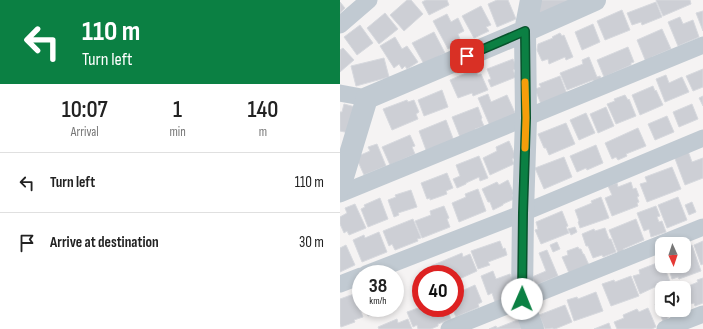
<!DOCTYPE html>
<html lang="en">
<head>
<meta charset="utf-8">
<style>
  :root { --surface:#fff; --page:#f2f2f2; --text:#222; --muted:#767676; --line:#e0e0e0 }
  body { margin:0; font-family:"Sofia Sans Condensed",sans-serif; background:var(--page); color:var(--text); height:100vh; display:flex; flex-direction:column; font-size:15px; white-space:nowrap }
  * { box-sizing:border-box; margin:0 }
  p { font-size:13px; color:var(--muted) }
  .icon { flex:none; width:22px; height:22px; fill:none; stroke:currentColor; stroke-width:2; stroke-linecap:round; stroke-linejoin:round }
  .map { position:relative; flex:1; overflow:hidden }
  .details { display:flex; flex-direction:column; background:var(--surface); width:340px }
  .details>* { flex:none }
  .top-card { background:#0b8043; color:#fff; overflow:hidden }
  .needle { width:26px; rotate:177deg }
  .tools { position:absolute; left:315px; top:237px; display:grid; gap:8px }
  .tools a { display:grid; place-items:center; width:36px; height:36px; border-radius:8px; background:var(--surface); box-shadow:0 2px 6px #0003; font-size:20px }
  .speed { position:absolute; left:12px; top:265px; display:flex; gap:8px; font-size:20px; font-weight:700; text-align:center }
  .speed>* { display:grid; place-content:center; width:52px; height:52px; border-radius:50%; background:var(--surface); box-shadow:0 2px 6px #0003; line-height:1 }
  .speed small { font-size:10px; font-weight:400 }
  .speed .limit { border:6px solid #d22; background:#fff; color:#111 }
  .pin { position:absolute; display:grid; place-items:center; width:34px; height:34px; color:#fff; margin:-17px; border-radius:8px; box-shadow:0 2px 6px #0006 }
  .me { position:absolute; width:44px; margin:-22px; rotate:1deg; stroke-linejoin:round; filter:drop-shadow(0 0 3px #0008) }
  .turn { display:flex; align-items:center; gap:14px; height:84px; padding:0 16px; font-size:18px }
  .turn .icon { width:52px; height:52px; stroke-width:2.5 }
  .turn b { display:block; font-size:28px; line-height:34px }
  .eta { display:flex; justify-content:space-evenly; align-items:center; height:68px; text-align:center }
  .eta b { font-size:24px; font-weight:600; line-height:28px }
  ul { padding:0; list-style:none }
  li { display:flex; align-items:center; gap:12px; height:60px; padding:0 16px; border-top:1px solid var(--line) }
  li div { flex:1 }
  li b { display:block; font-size:15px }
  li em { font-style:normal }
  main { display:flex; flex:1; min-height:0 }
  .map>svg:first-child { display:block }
  .building { fill:#cdcfd5; stroke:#d7d9de }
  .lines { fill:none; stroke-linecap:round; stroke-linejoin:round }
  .minor { stroke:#c1cad2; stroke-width:17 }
  .tertiary { stroke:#c1cad2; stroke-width:22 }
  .route-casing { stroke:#07532c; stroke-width:10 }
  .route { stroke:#0b8043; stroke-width:7 }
  .slow { stroke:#f59e0b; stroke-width:7 }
</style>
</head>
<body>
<main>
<section class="details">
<div class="top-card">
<div class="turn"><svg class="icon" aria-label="left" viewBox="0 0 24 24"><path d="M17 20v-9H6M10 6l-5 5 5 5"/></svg><div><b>110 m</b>Turn left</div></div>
</div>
<div class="eta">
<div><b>10:07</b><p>Arrival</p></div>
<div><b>1</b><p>min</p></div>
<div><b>140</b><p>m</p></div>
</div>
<ul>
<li><svg class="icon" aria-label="left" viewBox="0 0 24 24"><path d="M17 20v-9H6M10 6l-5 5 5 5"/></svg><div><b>Turn left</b></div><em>110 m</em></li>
<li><svg class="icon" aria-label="arrive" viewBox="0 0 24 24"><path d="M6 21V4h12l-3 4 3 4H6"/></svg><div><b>Arrive at destination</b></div><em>30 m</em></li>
</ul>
</section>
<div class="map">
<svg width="363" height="329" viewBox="0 0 363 329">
  <rect width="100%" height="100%" fill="#f5f3f3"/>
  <path class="building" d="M67,0H71L83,14L64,31L50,15Z
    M86,0H107L109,5L89,15L82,2Z
    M157,0H168L176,19L157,27L148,4Z
    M197,0H231L201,15L196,5Z
    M316,0H350L351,4L323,16Z
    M0,2L5,8L0,13Z
    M316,2L322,17L302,25L301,22L292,25L287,13Z
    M141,6L151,25L146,27L149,31L134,38L122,16Z
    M282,10L290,30L265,40L257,21Z
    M363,11V31L356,13Z
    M45,13L58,29L39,44L27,28Z
    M107,14L111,22L118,18L124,31L118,34L121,42L108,49L93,21Z
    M340,17L343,24L353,20L359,37L338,46L328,22Z
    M253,24L260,42L242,50L235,32Z
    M20,25L33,43L17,55L4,37Z
    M322,29L331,49L312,57L313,59L306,62L297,40Z
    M94,32L105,53L84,64L72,43Z
    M220,33L222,36L224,35L233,57L226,60L225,57L209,64L208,59L202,61L197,50L198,44L213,38L212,37Z
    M55,37L62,49L67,46L78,62L67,69L65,66L62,69L59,64L54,68L40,46Z
    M288,47L294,62L291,63V65L264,77L257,60Z
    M3,48L14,60L0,72V50Z
    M249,57L257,77L260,76L262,81L255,84L253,80L227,90L220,73L243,64L242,60Z
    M44,58L49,77L16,86L11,66Z
    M173,59L177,68L173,70L176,77L151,87L148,80L151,79L147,69Z
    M135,69L138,75L141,74L148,90L133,96L132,93L118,98L110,80Z
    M363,69V87L353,91L346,76Z
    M326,75L329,83L342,77L349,92L325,102L316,79Z
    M220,76L227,94L201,104L195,89L201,87L199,84Z
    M313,86L315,91L316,90L323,105L300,115L292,95Z
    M102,90L108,107L84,116L78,100Z
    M148,94L151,102L167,95L176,115L150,126L138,98Z
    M285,95L288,100L289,99L296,116L276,124L267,104L275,101L274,99Z
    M363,96V106L359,98Z
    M67,100L68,102L74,100L79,112L76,114L78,119L52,130L43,109Z
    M4,104L19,108L9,133L0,131V112H2Z
    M352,104L358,119L339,127L333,112Z
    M138,107L142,118L141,119L144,126L135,129L136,131L120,137L112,117Z
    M266,107L274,126L258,133L250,114Z
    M246,113L255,133L239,140L230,120Z
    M327,116L334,132L315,140L308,124Z
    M106,120L114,141L86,150L79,131Z
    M226,123L235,144L209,155L206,148H204L198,134Z
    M298,128L306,146L286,154L287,156L278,160L276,157L272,159L265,143Z
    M70,135L75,146L72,147L75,154L50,165L42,147Z
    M169,141L176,157L172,159L174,164L150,175L143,158L157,151L156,147Z
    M37,144L46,166L24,175L16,157L30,151L28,147Z
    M256,145L263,163L247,170L246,168L237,172L230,156Z
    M348,151L352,162L363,158V178L345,185L334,156Z
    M139,156L148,178L140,181L139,177L126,183V184L117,188L113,179L120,176L116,165Z
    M224,157L232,177L204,189L195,168Z
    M332,167L341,189L307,202L300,184L307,182L305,177Z
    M107,173L113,188L106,191L107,194L90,200V198L87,199L81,183Z
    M168,180L174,194L172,195L174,199L163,204V205L153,210L150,202H148L142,189L157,182L159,185Z
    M291,182L293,189L296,188L299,196L297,197L299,202L297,203L298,206L272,216L265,198L272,195L268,186L277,183L278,187Z
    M138,189L146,211L119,222L112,203L126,197L125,194Z
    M71,190L77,207L58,213L59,215L54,217L48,200L56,197L55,195Z
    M261,197L269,218L240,228L238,222L239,221L235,210L252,203L251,201Z
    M338,197L347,220L327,228L318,205Z
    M40,198L48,219L28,227L21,209L25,207L24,205Z
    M352,202L356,212L349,215L345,205Z
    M15,204L26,228L9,235L7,231L4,233L0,224V217L7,213L5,208Z
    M104,206L109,218L107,219L110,227L82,238L75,221L91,215L90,211Z
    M316,206L320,216L317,217L319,222L322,221L326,232L311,237L309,229L304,231L297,213Z
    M222,211L228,226L226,227L229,233L201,244L195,230L198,229L196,222Z
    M73,219L81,238L77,239L78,241L55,250L52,244L49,246L43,231Z
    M296,219L304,240L283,249L284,251L278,253L269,230Z
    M235,227L237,232L231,235L228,229Z
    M265,228L269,239H271L276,252L263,257L262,255L253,258L248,246H246L242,234L254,229L255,231Z
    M39,232L47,252L22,262L13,240L24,235L25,238Z
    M160,241L163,249L165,248L167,255L148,262L150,265L138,269L131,251Z
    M363,241V264L361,265L354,245Z
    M217,242L220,249L213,252L210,245Z
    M6,245L15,265L0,272V248Z
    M352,245L361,271L339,279L338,277L332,279L328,266H344V259L345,258L344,256V248Z
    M238,247L239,249H241L243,254H244L249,265L229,273L222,257L228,255L227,251Z
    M207,250L218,276L196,285L192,277L206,271L199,253Z
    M122,253L123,257L130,254L137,271L115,281V274H94L91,266Z
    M322,261V266H324L331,284L318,288L317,286L300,294L293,276L300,274L299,270Z
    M153,271L156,279L170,274L174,284L168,286L171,291L168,292L170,297L155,302L152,293L148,295L141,276Z
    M291,276L299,296L271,306L262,284L274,280L275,282Z
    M363,278V303L355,306L354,303L350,304L344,288L358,282L357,280Z
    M135,285L142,302L138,304L139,307L116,317L112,308H115V294Z
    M55,291L60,303L55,305Z
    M256,292L263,311L234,321L227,300L237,297L238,299Z
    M14,294L23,317L14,320L15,322L1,327L0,324V299Z
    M344,300L349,311L331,319L330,316L327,318L328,319L323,321L315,304L322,301V310H344Z
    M225,305L232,322L215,329H213V328L205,329L199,315Z
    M81,307V308H106L111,319L98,324V326L91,329H78L77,325L73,327L67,312Z
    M25,308H48L28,316Z
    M308,308L316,327L312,329H277L274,322L284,318L283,315L297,309L299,312Z
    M57,319L58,323L68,319L72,329H39L38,327Z
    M180,319L183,329H149L156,326L157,328Z
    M269,323L271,329H254Z"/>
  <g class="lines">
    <path class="minor" d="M0,25L29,0
      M0,93L27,98
      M0,194L363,45
      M26,274L183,213L363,138
      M0,284L21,276
      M109,329L363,227
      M325,329L363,314"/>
    <path class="tertiary" d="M191,0L185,31L186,118L183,213L182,299L193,329
      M0,187L27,98L185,31L255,0"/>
  </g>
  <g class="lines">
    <g class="route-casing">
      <path id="route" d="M127,56L185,31L186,118L183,213L182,299"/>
    </g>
    <use href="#route" class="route"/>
    <path class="slow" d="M185,148L186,118L185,82"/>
  </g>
</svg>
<div class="tools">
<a><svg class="needle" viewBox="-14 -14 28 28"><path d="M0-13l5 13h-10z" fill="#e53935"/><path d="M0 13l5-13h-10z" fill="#767676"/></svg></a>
<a><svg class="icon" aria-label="sound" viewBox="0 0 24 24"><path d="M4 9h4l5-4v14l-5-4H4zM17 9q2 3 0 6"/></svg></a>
</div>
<div class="speed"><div>38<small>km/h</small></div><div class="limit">40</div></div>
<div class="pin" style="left:127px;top:56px;background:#d93025"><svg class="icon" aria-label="arrive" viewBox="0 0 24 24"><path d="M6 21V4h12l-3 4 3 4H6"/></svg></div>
<svg class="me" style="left:182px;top:299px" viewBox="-20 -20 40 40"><circle r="19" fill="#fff"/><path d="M0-13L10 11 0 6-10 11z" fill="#0b8043"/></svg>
</div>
</main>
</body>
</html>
